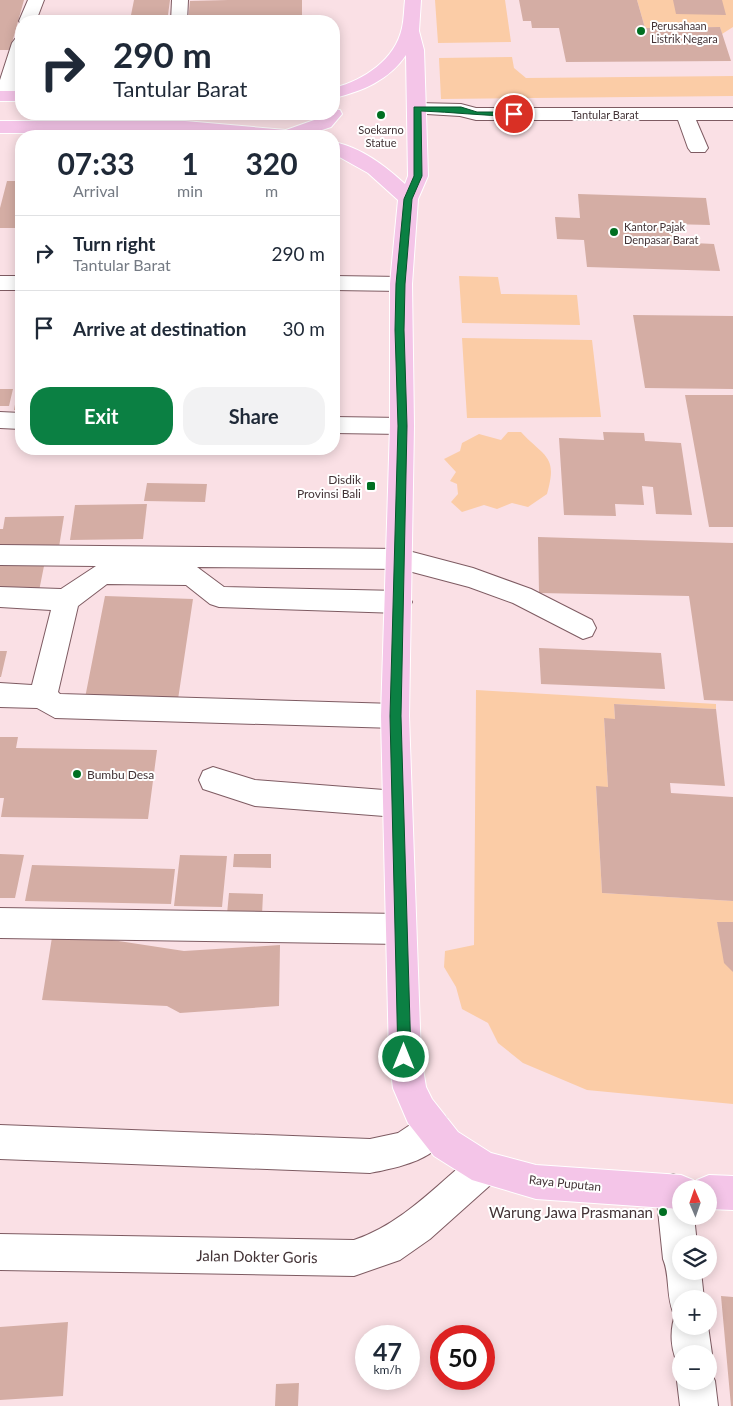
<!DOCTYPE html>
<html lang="en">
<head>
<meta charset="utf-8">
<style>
  :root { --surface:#fff; --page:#f2f2f3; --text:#1f2937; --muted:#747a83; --line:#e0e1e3; --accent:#0b8043 }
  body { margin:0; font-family:Lato,sans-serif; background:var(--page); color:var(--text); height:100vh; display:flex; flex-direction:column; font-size:19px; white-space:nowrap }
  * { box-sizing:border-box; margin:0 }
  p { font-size:16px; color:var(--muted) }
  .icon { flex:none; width:28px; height:28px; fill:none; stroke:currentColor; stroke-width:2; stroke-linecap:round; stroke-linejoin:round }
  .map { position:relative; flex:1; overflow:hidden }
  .details { position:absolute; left:15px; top:130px; width:325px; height:325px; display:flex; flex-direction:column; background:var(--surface); border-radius:20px; box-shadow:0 2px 12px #0003 }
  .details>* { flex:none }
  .banner { position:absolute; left:15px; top:15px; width:325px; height:105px; border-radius:20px; box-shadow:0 2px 12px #0003; background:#fff; color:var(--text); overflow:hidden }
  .needle { width:32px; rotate:358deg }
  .controls { position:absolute; left:672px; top:1180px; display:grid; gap:10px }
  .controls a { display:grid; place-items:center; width:45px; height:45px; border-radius:50%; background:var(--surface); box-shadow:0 2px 12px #0003; font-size:25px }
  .speed { position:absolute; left:355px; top:1325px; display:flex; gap:10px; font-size:25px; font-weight:700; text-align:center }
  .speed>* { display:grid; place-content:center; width:65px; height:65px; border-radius:50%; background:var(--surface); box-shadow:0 2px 12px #0003; line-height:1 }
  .speed small { font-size:12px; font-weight:400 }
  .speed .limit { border:8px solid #d22; background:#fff; color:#111 }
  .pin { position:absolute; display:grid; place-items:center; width:42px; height:42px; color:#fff; margin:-21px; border:2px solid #fff; border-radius:50%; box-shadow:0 1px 5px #0007 }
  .me { position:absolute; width:55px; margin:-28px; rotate:0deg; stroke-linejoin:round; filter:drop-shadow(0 0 4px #0008) }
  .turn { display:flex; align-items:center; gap:18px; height:105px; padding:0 15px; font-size:22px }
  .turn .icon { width:65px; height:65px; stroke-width:2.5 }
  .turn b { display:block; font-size:35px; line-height:42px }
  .eta { display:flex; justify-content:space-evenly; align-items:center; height:85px; text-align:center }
  .eta b { font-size:30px; font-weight:700; line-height:35px }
  .cta { display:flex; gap:10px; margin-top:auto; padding:10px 15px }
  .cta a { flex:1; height:58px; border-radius:20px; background:var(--accent); color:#fff; font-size:20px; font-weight:700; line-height:58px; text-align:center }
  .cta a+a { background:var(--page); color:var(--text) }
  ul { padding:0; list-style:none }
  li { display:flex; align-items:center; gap:15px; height:75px; padding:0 15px; border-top:1px solid var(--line) }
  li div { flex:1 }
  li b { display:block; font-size:19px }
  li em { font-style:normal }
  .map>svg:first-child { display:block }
  .green { fill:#fbcca6 }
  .building { fill:#d4ada4 }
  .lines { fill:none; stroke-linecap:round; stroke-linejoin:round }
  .minor-casing { stroke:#7e5b62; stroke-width:2 }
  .major-casing { stroke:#fff; stroke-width:2 }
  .minor { fill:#fff; fill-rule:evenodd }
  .major { fill:#f4c5e8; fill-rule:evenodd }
  .route { fill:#0b8043; stroke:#07532c }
  .poi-dot { fill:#006f21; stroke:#fff; stroke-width:2 }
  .labels { text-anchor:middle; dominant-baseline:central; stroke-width:4; stroke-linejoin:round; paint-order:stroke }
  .far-poi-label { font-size:11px; fill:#433336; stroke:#fff; text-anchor:start }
  .far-street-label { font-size:11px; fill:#433336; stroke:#fff }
  .poi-label { font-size:12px; fill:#433336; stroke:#fff; text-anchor:end }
  .street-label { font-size:12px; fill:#433336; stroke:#fff }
  .near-poi-label { font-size:15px; fill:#433336; stroke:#fff; text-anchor:end }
  .near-street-label { font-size:15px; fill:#433336; stroke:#fff }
</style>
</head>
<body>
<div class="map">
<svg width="733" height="1406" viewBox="0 0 733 1406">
  <rect width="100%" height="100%" fill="#fae0e5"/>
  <path class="green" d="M435,0H505L511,42L438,43Z
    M637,0H733V27L722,34L720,27L645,28Z
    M512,57L514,68L526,78L733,76V96L441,99L439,58Z
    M459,276L498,277L501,294L577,295L580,325L462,323Z
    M462,338L592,340L601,417L467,418Z
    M508,432H521C545,458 558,455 547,494L528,507L512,503L497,509L484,505L462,512L451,502L458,494L457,484L450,481L456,472L444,459L460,451L462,443L479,434L501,440Z
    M476,690L716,704V709L614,704L615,719H604L608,787H596L602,893L733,901V922H717L733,972V1104L587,1090L523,1063L498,1043L488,1023L462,1009L456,987L444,967L445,951L474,945Z"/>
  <path class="building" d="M0,0H24L10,50H0Z
    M134,0H170L168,15H131Z
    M228,0H302V21H188L190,1Z
    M519,0H637L645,28L720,27L731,61L566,62L559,28H532L531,21H523Z
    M673,0H722L726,15L676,14Z
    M159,17V21H129L130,18Z
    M7,181H21V228H0V208Z
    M578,194L706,198L710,225L670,224L673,242L714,244L720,271L587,267L584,240L557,239L555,217L580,218Z
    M633,315L733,316V389L645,388Z
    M18,388H21V410H14Z
    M0,389H13L9,406H0Z
    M685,395H733V527H709Z
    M603,432L644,433L645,441L681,443L692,515L656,514L653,487L642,486L644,505L615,504L616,516L564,515L559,438L604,440Z
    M147,483L207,484L205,502L144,501Z
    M147,504L143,539L70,540L75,505Z
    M64,516L59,547L0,548V529H3L5,517Z
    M538,537L733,543V701L704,700L689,596L539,593Z
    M0,565L44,566L39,591H0Z
    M105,596L193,599L177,706L84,703Z
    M539,648L661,653L665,689L541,684Z
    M0,651H7L1,677H0Z
    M614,704L716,709L725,786L670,783L671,793L733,797V901L602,893L596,786L608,787L604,718L615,719Z
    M0,737H18L16,748L157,750L148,819L1,817L4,798H0Z
    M0,854L24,855L15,898H0Z
    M234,854H271V868L233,867Z
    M180,855L227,856L222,907L174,906Z
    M32,865L175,869L171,904L25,901Z
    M229,893L263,894L262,915L227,914Z
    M717,922H733V972L724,963Z
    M53,931L184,951L280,945L279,1006L180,1013L167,1006L42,1000Z
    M721,1296L733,1297V1406H731Z
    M68,1322L63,1396L0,1400V1327Z
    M299,1383L298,1406H275L276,1384Z"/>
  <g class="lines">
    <g class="minor-casing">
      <path id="minor" d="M28,0H44L36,21H21V24L19,21Z
        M172,0H188L187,21H171Z
        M21,38C22,58 22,83 10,100H0V80L12,43L15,39Z
        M417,103L461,104L476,108H733V120H696L708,148L705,152H691L688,148L678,120H476L460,116L410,113L408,109L410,105Z
        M0,276H21V290H0Z
        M334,276L401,277L408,279L412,284L408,289L401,291L334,290Z
        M0,412L21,413V429L0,428Z
        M334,417L402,418L410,420L414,426L410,432L402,434L334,433Z
        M0,545L401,549L473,568L531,589L592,620L596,628L592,636L583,639L513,603L469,587L401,569L197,567L224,587L399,591L408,595L412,602L408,609L399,613L219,607L210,604L186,585L107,584L78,606L58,692L60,694L395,704L405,708L409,716L405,724L395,728L55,718L37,708L0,707V683L32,685L51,610L0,607V587L61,589L96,566L0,565Z
        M213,767L255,780L397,791L407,795L412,804L407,813L397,817L255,806L203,789L199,780L203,771Z
        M0,908L401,914L412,918L416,929L412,940L401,944L0,938Z
        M434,1112L446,1117L451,1129C438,1160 400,1167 370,1173L0,1159V1125L370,1139L398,1133L422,1117Z
        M484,1151L496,1156L501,1168L496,1180L430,1239L400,1260L354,1276L0,1270V1234L354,1240C400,1225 435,1187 472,1156Z
        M673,1174L685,1179L690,1189H681V1216H694L697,1244H681V1271H701L704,1299H681V1326H708L712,1354L709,1361V1354H681V1368C670,1354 669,1329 676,1313L673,1312C666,1295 670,1275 663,1259L656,1191L661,1179Z
        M709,1368L715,1381L718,1406H680L677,1381L681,1371V1381H709Z"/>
    </g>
    <g class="major-casing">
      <path id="major" d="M405,0H421L419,31L424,50L428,176L418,199L412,284L414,426L409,716L421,1057L426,1087L432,1099L458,1132L491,1153L536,1165L681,1175L693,1180L695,1184L697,1180L709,1175L733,1176V1210L709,1209V1189H681V1209L536,1199L472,1180L434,1156L408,1123L393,1088L389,1057L381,716L390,426V284L398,200L368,173L334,154V142C362,148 384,165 405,184L408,176L406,55C389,80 363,91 334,98V88C364,80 395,60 402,28C404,19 404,9 405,0Z
        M0,91H21V101H0Z
        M334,109L340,110L342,114L331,127L304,136H228L185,133H0V121H185L286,130L317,119L323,114H334Z"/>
    </g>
    <use href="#minor" class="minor"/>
    <use href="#major" class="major"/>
  </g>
  <path class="route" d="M414,107H461L477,112H514L518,114L514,116C483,116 453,112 421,111L422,176L412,199L405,284L404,330L407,426L401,716L411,1057L409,1062L404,1064L400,1062L398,1057L390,716L398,426L395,330L396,284L404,199L414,176Z"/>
  <g class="poi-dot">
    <circle cx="641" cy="31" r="5"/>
    <circle cx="381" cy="115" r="5"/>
    <circle cx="614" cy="232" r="5"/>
    <rect x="366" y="481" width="10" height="10" rx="2.5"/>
    <circle cx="77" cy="774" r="5"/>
    <circle cx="663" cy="1212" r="5"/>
  </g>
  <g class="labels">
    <g class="far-poi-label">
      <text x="651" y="25">Perusahaan<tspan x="651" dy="13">Listrik Negara</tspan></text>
      <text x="381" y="129" text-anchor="middle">Soekarno<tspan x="381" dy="13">Statue</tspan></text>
      <text x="624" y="226">Kantor Pajak<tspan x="624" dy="13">Denpasar Barat</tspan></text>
    </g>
    <g class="far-street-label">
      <text x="605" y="114">Tantular Barat</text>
    </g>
    <g class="poi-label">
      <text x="361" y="479">Disdik<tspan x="361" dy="14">Provinsi Bali</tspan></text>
      <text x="87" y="774" text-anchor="start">Bumbu Desa</text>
    </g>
    <g class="street-label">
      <text transform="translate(565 1183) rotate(6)">Raya Puputan</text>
    </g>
    <g class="near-poi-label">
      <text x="653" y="1212">Warung Jawa Prasmanan</text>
    </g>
    <g class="near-street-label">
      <text transform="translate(257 1256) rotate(1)">Jalan Dokter Goris</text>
    </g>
  </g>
</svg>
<div class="controls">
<a><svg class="needle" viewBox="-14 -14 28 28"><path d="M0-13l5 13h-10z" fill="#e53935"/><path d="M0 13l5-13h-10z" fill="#747a83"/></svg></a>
<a><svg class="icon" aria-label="layers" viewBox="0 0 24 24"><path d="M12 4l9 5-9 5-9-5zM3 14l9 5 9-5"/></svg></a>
<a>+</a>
<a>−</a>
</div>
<div class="speed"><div>47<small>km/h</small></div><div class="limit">50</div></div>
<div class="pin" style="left:514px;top:114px;background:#d93025"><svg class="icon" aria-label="arrive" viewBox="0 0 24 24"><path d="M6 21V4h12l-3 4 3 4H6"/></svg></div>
<svg class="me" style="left:404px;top:1057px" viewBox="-20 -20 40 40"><circle r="17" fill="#0b8043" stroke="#fff" stroke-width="3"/><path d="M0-11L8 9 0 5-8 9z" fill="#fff"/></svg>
<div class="banner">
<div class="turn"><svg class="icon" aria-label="right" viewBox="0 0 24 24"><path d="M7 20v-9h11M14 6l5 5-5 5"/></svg><div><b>290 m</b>Tantular Barat</div></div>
</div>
<section class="details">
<div class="eta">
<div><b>07:33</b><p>Arrival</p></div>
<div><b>1</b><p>min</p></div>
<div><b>320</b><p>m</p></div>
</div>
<ul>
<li><svg class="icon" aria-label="right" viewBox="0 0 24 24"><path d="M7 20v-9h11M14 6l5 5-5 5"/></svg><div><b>Turn right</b><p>Tantular Barat</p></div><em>290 m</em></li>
<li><svg class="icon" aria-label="arrive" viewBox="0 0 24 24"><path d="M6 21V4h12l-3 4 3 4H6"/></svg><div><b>Arrive at destination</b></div><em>30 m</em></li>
</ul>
<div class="cta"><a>Exit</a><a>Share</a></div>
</section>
</div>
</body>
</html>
